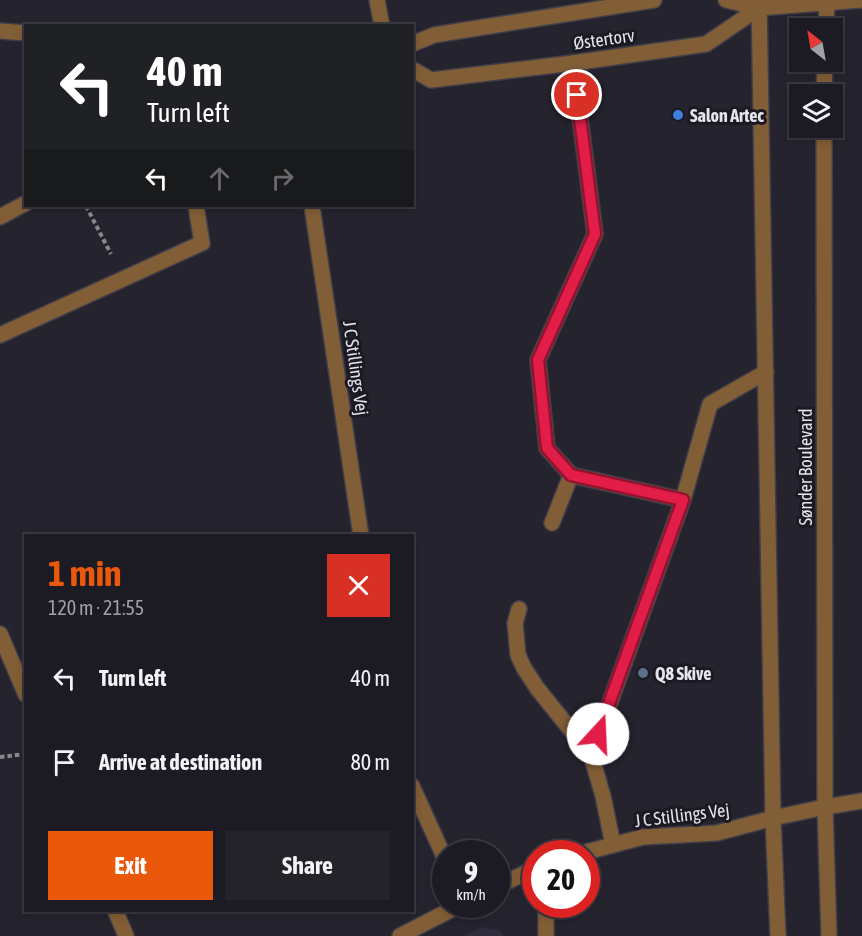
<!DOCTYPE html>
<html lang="en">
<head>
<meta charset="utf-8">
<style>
  :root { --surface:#1c1a22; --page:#25232a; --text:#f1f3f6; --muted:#a0a1a5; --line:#3a3840; --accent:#ea580c }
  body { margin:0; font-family:"Asap Condensed",sans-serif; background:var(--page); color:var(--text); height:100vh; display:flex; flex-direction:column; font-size:22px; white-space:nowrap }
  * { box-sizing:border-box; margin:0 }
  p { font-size:20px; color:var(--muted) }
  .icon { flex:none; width:33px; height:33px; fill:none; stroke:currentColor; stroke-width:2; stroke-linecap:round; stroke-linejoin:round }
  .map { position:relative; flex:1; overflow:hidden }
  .details { position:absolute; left:24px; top:534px; width:390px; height:378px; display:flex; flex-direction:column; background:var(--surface); border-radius:0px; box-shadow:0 3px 9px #0003,0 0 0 2px var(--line) }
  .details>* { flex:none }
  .guide { position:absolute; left:24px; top:24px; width:390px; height:183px; border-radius:0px; box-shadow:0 3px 9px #0003,0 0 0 2px var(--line); background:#202124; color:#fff; overflow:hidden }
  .needle { width:39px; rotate:329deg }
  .buttons { position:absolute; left:789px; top:18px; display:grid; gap:12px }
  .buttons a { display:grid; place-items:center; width:54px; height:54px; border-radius:0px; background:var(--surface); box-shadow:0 3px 9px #0003,0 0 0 2px var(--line); font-size:30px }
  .speed { position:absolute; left:432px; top:840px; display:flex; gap:12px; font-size:30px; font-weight:700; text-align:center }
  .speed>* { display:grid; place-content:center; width:78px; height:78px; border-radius:50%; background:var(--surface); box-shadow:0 3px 9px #0003,0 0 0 2px var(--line); line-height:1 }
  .speed small { font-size:15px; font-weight:400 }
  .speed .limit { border:9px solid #d22; background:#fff; color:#111 }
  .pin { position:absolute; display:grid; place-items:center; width:51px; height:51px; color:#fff; margin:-26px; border:3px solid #fff; border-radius:50%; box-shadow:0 2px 6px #0007 }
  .me { position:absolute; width:66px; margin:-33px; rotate:20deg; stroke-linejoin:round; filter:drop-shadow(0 0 4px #0008) }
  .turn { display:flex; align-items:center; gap:21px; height:126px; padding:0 24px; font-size:27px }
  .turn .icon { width:78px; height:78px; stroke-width:2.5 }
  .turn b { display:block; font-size:42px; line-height:51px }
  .lanes { display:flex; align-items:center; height:57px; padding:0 24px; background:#0003; justify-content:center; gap:30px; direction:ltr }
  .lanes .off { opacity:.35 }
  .round { display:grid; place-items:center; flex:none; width:63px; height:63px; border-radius:0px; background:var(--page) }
  .head { display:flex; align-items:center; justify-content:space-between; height:102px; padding:0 24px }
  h1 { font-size:36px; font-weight:700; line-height:45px; color:var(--accent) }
  .primary-button { display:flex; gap:12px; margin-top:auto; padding:12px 24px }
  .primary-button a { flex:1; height:69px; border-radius:0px; background:var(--accent); color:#fff; font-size:24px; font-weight:700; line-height:69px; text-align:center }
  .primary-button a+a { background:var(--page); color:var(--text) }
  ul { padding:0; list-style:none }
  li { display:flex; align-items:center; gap:18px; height:84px; padding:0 24px }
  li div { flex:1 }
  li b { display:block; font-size:22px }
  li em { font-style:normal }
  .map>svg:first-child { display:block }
  .built { fill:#2e2b3c }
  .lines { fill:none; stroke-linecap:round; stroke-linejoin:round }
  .service-casing { stroke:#403e49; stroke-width:18 }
  .minor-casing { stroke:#403e49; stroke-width:18 }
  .tertiary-casing { stroke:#403e49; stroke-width:18 }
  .path { stroke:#898891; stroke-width:4; stroke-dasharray:4.5 3; stroke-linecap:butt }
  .service { stroke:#825e36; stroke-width:15 }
  .minor { stroke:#825e36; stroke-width:15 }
  .tertiary { stroke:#825e36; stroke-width:15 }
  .route-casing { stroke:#92132f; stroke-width:15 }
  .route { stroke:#e11d48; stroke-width:10 }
  .shop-dot { fill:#3f7fe0; stroke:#1b1a24; stroke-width:2 }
  .service-dot { fill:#5c6f8a; stroke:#1b1a24; stroke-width:2 }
  .labels { text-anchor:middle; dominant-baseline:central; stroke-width:6; stroke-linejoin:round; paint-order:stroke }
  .street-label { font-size:18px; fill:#e5e4ec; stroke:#1b1a24 }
  .poi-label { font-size:18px; font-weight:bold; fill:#e5e4ec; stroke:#1b1a24; text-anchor:start }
</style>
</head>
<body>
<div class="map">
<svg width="862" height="936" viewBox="0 0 862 936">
  <rect width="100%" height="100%" fill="#25232e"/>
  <path class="built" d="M481,927L500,930L503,936H464Z"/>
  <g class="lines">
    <g class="service-casing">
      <path id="service" d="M573,63L595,234L538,360L547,448L571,475L683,500
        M312,206L361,536
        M0,335L202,243L196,206
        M552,523L571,475
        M519,609L515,623L518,655L524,668L537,688L591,755
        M412,786L446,861
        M825,807L862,801
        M613,845L603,796L591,755L683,500L710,404L766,372"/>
    </g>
    <g class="minor-casing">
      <path id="minor" d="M377,0L382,26
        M0,31L26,33
        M0,634L26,695
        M579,854L643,837L717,833L773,818L825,807
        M496,887L536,868
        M115,910L126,936
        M400,936L462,904
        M546,936V904"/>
    </g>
    <g class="tertiary-casing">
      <path id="tertiary" d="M726,0L759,8L862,0
        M759,0L773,818L778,936
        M826,28L827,0
        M412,44L434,35L654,0
        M412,69L431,80L573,63L706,44L759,8
        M824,94L825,62
        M824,128L825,807L829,936
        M0,217L26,203"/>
    </g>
    <path class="path" d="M86,206L111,254
      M0,757L26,754"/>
    <use href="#service" class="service"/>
    <use href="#minor" class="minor"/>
    <use href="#tertiary" class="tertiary"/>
  </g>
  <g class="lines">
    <g class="route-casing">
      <path id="route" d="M577,95L595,234L538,360L547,448L571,475L683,500L598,734"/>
    </g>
    <use href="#route" class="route"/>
  </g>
  <circle class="shop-dot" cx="678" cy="115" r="6"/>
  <circle class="service-dot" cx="643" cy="673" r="6"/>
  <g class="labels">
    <g class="street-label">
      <text transform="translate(604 39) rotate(-8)">Østertorv</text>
      <text transform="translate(356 368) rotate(82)">J C Stillings Vej</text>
      <text transform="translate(805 467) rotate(-90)">Sønder Boulevard</text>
      <text transform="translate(682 815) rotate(-7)">J C Stillings Vej</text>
    </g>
    <g class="poi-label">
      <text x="690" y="115">Salon Artec</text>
      <text x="655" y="673">Q8 Skive</text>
    </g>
  </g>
</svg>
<div class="buttons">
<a><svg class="needle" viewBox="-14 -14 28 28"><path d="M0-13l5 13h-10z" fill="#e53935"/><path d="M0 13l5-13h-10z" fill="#a0a1a5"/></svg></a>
<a><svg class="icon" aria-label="layers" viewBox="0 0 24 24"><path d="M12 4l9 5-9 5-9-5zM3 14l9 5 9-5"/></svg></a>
</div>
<div class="speed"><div>9<small>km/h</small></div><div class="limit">20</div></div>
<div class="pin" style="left:577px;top:95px;background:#d93025"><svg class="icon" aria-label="arrive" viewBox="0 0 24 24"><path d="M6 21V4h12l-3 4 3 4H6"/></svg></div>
<svg class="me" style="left:598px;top:734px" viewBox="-20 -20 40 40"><circle r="19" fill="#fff"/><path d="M0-13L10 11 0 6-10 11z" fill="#e11d48"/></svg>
<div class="guide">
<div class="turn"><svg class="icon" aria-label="left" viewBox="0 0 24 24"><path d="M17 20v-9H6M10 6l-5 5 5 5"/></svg><div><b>40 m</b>Turn left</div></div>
<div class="lanes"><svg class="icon" aria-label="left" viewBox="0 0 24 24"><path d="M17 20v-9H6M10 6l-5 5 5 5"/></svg><svg class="icon off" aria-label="ahead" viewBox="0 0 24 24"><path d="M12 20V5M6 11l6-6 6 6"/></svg><svg class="icon off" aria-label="right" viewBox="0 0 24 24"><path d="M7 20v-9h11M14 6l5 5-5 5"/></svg></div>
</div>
<section class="details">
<div class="head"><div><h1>1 min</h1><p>120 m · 21:55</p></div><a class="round" style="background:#d93025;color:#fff"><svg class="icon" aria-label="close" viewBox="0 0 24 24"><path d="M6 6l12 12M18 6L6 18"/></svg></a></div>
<ul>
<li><svg class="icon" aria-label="left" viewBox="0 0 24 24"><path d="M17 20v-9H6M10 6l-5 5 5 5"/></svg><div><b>Turn left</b></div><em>40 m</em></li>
<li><svg class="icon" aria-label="arrive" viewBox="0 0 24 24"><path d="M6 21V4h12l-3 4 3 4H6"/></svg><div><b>Arrive at destination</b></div><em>80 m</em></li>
</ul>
<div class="primary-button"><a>Exit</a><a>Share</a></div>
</section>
</div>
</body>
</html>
